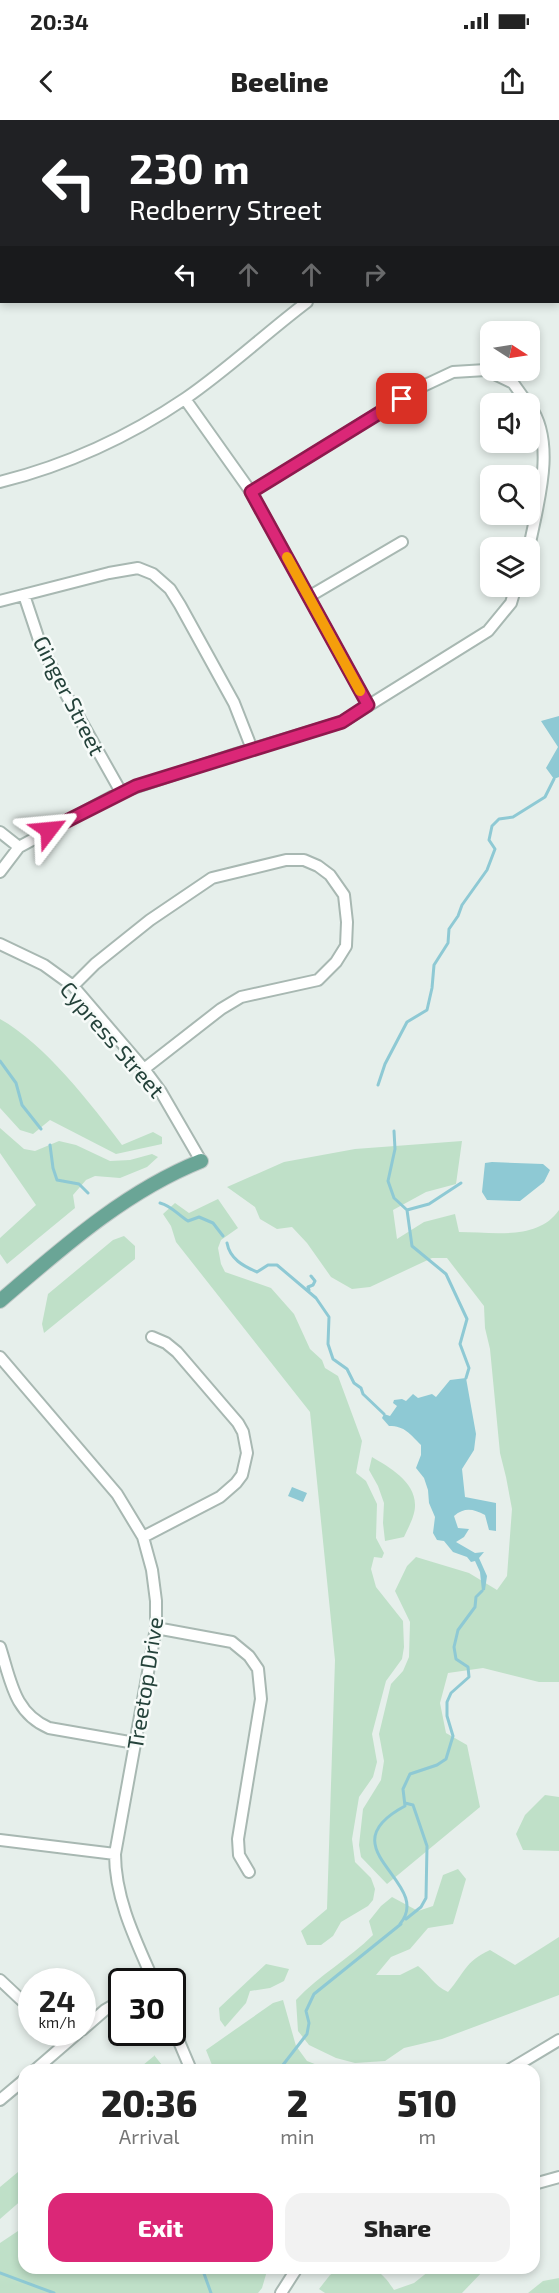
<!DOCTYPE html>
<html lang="en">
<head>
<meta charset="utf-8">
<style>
  :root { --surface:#fff; --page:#f2f2f2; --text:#222; --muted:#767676; --accent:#db2777 }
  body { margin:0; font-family:"Exo 2",sans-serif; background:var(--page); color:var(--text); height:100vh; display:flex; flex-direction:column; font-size:22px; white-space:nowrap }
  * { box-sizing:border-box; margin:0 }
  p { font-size:20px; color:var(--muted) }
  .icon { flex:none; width:33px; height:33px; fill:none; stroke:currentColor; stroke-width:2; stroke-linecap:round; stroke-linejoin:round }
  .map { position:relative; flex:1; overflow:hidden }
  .drawer { position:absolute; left:18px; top:1944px; width:522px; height:210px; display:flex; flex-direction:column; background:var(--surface); border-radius:18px; box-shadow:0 3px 9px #0003 }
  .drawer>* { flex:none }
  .top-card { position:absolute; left:0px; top:0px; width:560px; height:183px; box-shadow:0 3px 9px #0003; background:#202124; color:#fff; overflow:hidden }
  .needle { width:39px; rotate:102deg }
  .buttons { position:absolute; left:480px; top:201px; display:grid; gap:12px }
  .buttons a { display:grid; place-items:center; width:60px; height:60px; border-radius:12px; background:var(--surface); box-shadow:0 3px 9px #0003; font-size:30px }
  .speed { position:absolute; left:18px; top:1848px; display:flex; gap:12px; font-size:30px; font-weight:700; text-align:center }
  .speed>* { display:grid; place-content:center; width:78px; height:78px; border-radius:50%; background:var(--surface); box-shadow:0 3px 9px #0003; line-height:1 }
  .speed small { font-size:15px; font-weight:400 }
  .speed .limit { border:3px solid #111; border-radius:9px; background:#fff; color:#111 }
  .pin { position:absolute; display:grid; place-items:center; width:51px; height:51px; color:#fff; margin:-26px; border-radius:12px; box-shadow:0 3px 9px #0006 }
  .me { position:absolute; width:66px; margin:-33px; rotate:61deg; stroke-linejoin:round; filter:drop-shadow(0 0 4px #0008) }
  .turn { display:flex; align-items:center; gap:21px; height:126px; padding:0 30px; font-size:27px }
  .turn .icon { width:78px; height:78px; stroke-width:2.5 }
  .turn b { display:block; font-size:42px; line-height:51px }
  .lanes { display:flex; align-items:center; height:57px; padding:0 30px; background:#0003; justify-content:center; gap:30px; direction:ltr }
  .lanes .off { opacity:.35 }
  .eta { display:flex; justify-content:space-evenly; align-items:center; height:102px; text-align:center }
  .eta b { font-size:36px; font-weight:800; line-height:42px }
  .primary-button { display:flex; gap:12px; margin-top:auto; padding:12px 30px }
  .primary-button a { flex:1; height:69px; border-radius:18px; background:var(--accent); color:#fff; font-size:24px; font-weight:800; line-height:69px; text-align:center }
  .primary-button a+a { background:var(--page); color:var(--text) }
  .status { display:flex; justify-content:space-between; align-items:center; height:42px; padding:0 30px; background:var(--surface); direction:ltr }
  .status svg { height:16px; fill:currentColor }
  header { display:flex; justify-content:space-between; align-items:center; height:78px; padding:0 30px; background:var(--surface); font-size:27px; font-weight:800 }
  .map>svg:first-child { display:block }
  .green { fill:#bfe0c8 }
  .water { fill:#8ec9d4 }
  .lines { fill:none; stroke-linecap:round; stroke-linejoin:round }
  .stream { stroke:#8ec9d4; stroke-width:3 }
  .minor-casing { stroke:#a8b8b2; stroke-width:14 }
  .major-casing { stroke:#c2cac8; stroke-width:16 }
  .minor { stroke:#fff; stroke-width:10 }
  .major { stroke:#6aa596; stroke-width:14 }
  .route-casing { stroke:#8e194d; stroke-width:15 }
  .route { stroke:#db2777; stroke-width:10 }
  .slow { stroke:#f59e0b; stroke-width:10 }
  .labels { text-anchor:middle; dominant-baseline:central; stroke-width:5; stroke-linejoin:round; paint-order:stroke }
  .street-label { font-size:22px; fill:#24423a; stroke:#f7fbf9 }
</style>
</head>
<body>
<div class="status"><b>20:34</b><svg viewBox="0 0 49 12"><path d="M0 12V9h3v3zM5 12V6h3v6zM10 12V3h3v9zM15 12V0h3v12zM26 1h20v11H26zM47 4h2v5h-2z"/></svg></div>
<header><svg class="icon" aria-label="back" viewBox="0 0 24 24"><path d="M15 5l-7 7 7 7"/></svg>Beeline<svg class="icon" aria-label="share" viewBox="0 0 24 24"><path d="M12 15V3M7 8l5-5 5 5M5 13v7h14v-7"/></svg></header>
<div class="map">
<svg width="559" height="2173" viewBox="0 0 559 2173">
  <rect width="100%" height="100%" fill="#e6efeb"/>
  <path class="green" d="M0,899C45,924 91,984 122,1025L153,1012L162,1017V1024L116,1034L50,1000L33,1014L20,1010L0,988Z
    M0,1008L24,1029L35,1031L59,1021L76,1025L110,1041L130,1040L152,1034L158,1037L147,1047L120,1058L95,1056L86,1060L73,1075L75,1088L7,1144L0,1134V1118L36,1085L0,1033Z
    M462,1021L456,1064L426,1072L393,1090L397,1119L424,1102L455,1094L459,1112C492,1112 538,1121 559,1090V1562H539L483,1548L448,1553L440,1583L446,1613L467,1625L480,1687L387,1764L361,1737L359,1725L363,1689L381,1660L384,1641L379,1614L391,1564L403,1551L409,1537L410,1502L395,1471L407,1446L416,1437L469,1453L497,1470L507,1456L512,1389L506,1357L500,1333L490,1229L485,1208L484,1186L447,1138H432L370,1167L352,1169L331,1157L307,1123L292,1107L277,1109L260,1099L255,1087L227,1067L284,1042L355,1029Z
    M218,1079L238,1108L221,1120L218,1128L221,1144L225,1152L271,1168L294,1194L310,1229L322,1240L325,1248L338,1256L362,1321L356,1353L366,1361L377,1384L376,1418L384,1433L382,1438L374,1437L371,1449L376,1467L403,1501L404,1527L402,1539L386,1561L372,1614L377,1642L373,1657L359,1677L352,1719L355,1742L371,1758L375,1769L373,1780L368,1786L341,1802L333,1816L321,1825H307L301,1811L327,1789L335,1540L310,1292L176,1122L171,1106L163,1094L175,1083L189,1093Z
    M124,1116L135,1126V1139L44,1213L42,1204L48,1174L113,1120Z
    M372,1337C389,1347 416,1362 415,1386C415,1396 408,1408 404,1417L385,1421L383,1403L384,1383L378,1366L369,1350Z
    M545,1675L559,1677V1731L523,1730L516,1714L525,1695Z
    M458,1749L466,1759L453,1804L428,1808L410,1829L391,1837L376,1855H400L418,1846C430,1855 433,1865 448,1872C465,1853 464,1842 490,1830L515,1845L559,1817V1875L442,1919L404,1928L385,1941L355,1943L336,1938L309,1925L298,1911L296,1880C319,1855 349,1839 373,1815L369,1801L381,1786L392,1777L418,1791L433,1786L443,1755Z
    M266,1844L289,1849L284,1861L270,1868L250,1871L246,1883L225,1907L220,1900L219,1888Z
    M283,1880L296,1926L307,1941L330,1950H214L206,1930L273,1883Z
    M154,1935L166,1950H137L154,1936Z
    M24,2047V2078L0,2099V2067Z
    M24,2107V2148H273L267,2151L262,2168L258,2173H0V2123Z
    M340,2148C369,2148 377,2143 394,2170L414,2163L429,2151V2148H486L462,2173H325L319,2169L330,2155Z
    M559,2158V2173H528L543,2161Z"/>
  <path class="water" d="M559,596V657L554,659L546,648L558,627L541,601Z
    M492,1042L543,1044L550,1050L544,1062L520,1081L487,1080L482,1072L485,1043Z
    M466,1258L476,1314L474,1330L462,1349L465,1377L496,1383V1411L489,1410L485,1395C473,1389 465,1387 454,1396L458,1408L469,1409L464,1417L456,1422L475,1433L484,1432L479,1438L487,1456L485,1470L482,1471L480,1452L475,1441L471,1442L467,1437L453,1432L444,1421L437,1420L433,1413L435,1397L429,1383L428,1370L424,1358L416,1348L421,1335V1325C410,1314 405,1306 389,1306L382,1298L384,1294L390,1296L397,1286L393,1283L394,1280L402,1279L406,1281L413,1274L418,1278L432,1274L436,1277L450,1260Z
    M292,1367L307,1373L303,1382L288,1376Z"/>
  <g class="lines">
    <path class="stream" d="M0,941L16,963L22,985L41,1009
      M378,965L385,944L407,902L427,890L432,868L434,845L448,823L449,809L458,796L462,785L487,750L495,729L489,720L492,706L499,699L513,697L545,677L554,659
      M394,1011L395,1029L388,1061L394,1078L407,1090L412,1126L446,1154L467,1199L460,1224L469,1248L466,1258
      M50,1025L53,1048L57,1060L79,1064L88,1073
      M160,1083C172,1086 178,1095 188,1101L199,1097L213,1103L223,1116
      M407,1090L429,1084L461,1063
      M227,1123C230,1139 243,1146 257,1152L268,1145H277L316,1178L329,1197L328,1224L333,1239L347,1249L354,1263L361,1268L363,1274L384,1294
      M309,1170L308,1167L313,1165L315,1161L311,1156
      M405,1683L413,1685L427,1726L426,1778L421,1787L406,1799
      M400,1804C435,1762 324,1729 405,1686L403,1669L410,1654L437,1645L446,1639L453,1616L447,1596V1582L451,1573L469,1557L468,1547L456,1539L454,1527L458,1510L475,1487L476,1477L482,1471
      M279,1950L307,1914L309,1903L306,1891L314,1874L401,1804
      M202,2148L211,2173
      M0,2153L54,2173"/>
    <g class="minor-casing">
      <path id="minor" d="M558,133H559
        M185,279L251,372L368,585
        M0,362C68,345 127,318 186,278C228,249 266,213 307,182
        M251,372L421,267L453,252L486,250L513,263L528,284
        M529,428C537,386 557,324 530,286
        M24,475L39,520L59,562L121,672
        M310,476L402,422
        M0,481L109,453L138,448L153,454L170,469L180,485L234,583L252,629
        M0,712L19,727
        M0,752L19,727L121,672L236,634L342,602L488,511L511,483L516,466
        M0,824L44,845L73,866L144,949L161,972L201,1041
        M73,866L95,844L150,800L212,758L286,740H304L318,746L330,755L344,775L347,802L346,826L336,842L318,860L241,877L221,889L144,949
        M0,1237L117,1374L143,1417L152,1450L156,1481V1508L115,1734C115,1779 136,1821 154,1862
        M143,1417L220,1377L236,1363L242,1355L247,1333L243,1312L238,1303L177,1232L166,1223L152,1217
        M156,1508L232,1522L249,1536L258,1549L261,1579L238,1719L239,1735L249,1752
        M0,1527C11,1561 14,1593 49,1608L135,1623
        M0,1720L115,1734
        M0,1860L32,1890
        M172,1905L191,1950
        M82,1910L105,1890L122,1880
        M53,1912L64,1925
        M35,1950L79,1912
        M509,1950L559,1920
        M0,1980L24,1960
        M534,2064L559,2057
        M281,2173L297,2148"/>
    </g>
    <g class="major-casing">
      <path id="major" d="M0,1181C62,1128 124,1072 201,1041"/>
    </g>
    <use href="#minor" class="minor"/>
    <use href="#major" class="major"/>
  </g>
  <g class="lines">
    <g class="route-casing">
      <path id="route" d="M49,710L136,666L342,602L368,585L251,372L402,279"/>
    </g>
    <use href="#route" class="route"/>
    <path class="slow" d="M287,437L360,571"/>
  </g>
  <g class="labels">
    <g class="street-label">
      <text transform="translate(70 575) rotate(63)">Ginger Street</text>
      <text transform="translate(113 919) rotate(49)">Cypress Street</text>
      <text transform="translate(144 1563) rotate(-81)">Treetop Drive</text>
    </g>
  </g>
</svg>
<div class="buttons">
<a><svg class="needle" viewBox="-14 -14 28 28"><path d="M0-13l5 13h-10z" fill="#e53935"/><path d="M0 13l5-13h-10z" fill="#767676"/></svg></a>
<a><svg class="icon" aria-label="sound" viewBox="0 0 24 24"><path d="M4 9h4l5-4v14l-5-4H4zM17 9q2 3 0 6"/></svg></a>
<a><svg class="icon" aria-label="search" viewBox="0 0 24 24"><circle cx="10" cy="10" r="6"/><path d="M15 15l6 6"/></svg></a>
<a><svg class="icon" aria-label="layers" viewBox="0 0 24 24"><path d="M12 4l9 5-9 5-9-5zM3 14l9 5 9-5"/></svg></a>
</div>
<div class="speed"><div>24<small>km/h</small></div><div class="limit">30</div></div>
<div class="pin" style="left:402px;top:279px;background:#d93025"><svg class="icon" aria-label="arrive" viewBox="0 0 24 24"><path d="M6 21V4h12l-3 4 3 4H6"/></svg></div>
<svg class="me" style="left:49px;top:710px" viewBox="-20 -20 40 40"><path d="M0-17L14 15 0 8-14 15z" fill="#db2777" stroke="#fff" stroke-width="4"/></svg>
<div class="top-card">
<div class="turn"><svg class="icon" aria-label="left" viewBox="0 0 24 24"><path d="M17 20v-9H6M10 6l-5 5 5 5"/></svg><div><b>230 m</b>Redberry Street</div></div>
<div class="lanes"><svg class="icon" aria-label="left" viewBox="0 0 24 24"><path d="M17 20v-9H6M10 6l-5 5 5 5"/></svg><svg class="icon off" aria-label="ahead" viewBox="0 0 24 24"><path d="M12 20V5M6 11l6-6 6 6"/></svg><svg class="icon off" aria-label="ahead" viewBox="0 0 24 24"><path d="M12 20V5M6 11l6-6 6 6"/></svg><svg class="icon off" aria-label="right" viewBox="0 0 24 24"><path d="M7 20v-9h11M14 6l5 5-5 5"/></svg></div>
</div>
<section class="drawer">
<div class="eta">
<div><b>20:36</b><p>Arrival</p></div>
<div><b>2</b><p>min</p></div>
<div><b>510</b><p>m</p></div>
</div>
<div class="primary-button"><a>Exit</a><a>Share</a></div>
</section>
</div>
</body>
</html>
